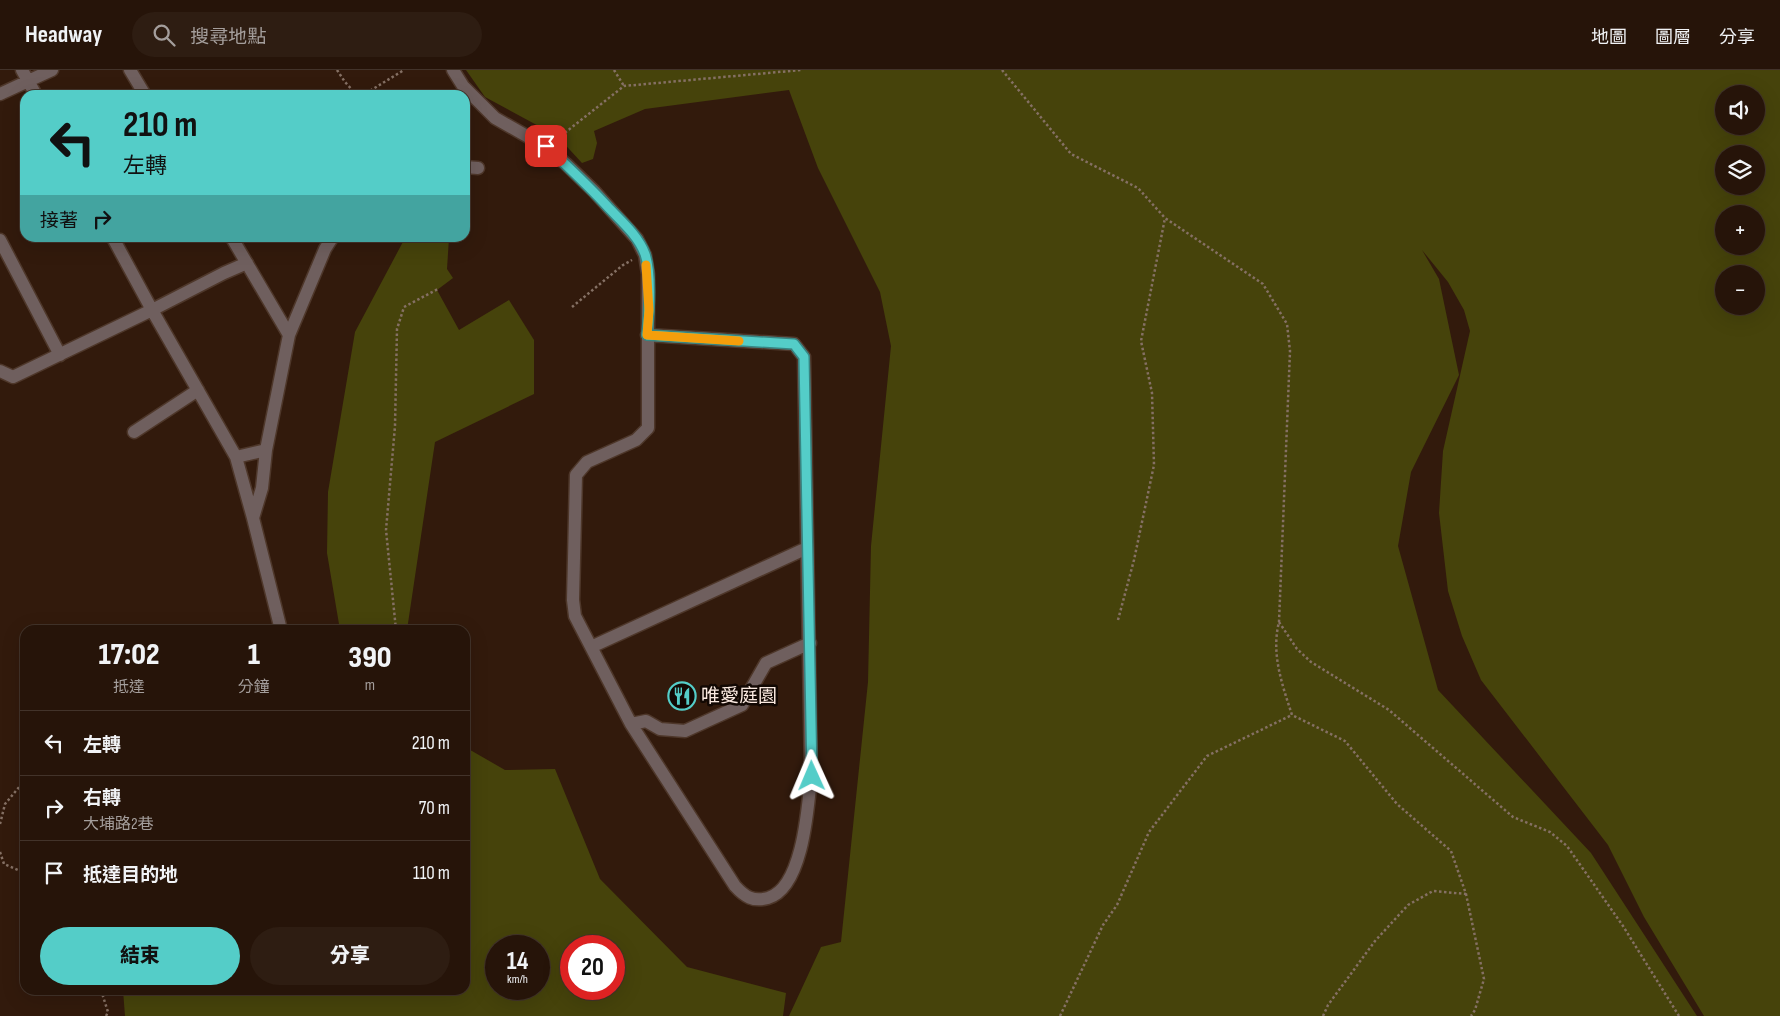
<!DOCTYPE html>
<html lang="zh-TW">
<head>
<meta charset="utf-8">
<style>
  :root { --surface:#261409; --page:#2e1d12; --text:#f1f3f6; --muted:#a49e9c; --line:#42332a; --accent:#54cdc8 }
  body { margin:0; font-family:"Sofia Sans Condensed","Noto Sans TC",sans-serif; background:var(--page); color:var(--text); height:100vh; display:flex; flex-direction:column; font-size:19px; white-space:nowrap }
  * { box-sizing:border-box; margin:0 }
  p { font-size:16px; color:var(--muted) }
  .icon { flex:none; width:28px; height:28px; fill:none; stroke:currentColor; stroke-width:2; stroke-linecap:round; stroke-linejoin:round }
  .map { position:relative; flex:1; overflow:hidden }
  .panel { position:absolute; left:20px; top:555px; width:450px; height:370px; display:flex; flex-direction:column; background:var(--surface); border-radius:15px; box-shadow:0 5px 20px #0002,0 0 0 1px var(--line) }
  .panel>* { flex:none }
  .hud { position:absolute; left:20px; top:20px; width:450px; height:152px; border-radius:15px; box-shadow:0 5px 20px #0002,0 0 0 1px var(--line); background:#54cdc8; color:#111; overflow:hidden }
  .buttons { position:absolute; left:1715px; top:15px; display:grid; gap:10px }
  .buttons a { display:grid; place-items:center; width:50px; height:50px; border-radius:50%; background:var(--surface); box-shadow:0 5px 20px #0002,0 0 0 1px var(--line); font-size:25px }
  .speed { position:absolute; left:485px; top:865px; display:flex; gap:10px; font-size:25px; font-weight:700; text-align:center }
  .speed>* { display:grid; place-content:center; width:65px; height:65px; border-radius:50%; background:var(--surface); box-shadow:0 5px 20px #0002,0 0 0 1px var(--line); line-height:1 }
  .speed small { font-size:12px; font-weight:400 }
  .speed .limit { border:8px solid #d22; background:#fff; color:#111 }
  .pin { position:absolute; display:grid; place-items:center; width:42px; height:42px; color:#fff; margin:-21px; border-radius:10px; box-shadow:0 2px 8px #0006 }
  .me { position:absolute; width:55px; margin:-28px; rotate:359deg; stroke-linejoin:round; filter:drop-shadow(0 0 4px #0008) }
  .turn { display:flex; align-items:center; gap:18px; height:105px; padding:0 20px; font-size:22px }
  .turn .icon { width:65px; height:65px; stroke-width:2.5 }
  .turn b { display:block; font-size:35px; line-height:42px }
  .then { display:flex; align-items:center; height:48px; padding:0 20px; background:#0003; gap:10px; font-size:19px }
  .eta { display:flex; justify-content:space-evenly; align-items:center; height:85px; text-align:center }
  .eta b { font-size:30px; font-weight:800; line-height:35px }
  .cta { display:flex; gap:10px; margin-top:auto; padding:10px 20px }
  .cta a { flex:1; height:58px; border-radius:30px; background:var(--accent); color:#111; font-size:20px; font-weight:800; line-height:58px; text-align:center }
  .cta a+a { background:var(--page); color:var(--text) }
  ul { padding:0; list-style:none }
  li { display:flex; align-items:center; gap:15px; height:65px; padding:0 20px; border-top:1px solid var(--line) }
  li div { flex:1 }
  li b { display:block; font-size:19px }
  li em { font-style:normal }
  header { display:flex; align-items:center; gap:30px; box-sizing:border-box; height:70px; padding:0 25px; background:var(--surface); border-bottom:1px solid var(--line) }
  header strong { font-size:24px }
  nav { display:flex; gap:28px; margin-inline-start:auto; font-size:18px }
  .search { width:350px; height:45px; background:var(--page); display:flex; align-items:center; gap:12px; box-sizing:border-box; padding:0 18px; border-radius:28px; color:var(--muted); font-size:19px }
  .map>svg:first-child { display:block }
  .green { fill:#46430b; fill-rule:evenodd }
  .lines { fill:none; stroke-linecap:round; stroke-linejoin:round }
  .minor-casing { stroke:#4e372a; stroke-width:15 }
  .path { stroke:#857064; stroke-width:2.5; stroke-dasharray:2.5 2.5; stroke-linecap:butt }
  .minor { stroke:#6f5f5e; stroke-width:12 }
  .route-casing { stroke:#378582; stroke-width:12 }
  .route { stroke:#54cdc8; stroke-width:9 }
  .slow { stroke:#f59e0b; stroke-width:9 }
  .labels { text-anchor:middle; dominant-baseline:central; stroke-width:5; stroke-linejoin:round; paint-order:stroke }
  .poi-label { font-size:19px; fill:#fbeae1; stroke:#120803; text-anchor:start }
</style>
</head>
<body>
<header>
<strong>Headway</strong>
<div class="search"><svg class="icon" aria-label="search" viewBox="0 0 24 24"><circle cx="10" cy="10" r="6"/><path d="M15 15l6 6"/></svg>搜尋地點</div>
<nav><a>地圖</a><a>圖層</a><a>分享</a></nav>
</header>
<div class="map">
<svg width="1780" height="946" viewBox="0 0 1780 946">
  <rect width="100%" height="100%" fill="#321a0c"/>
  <path class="green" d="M466,0H1780V946H1704L1644,847L1608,775L1481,610L1462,566L1448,521L1439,443L1443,381L1470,261L1464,240L1448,212L1422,180L1439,209L1459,305L1411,402L1398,476L1438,620L1591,783L1697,946H789L821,877L841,872L868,612L871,476L891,276L880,222L818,98L789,20L645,39L594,61L597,73L593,89L582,93L557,66L485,27ZM1724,24H1756V56H1724ZM1724,84H1756V116H1724ZM1724,144H1756V176H1724ZM1724,204H1756V236H1724Z
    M405,168H449L447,199L453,208L437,220L459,260L509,230L534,270V324L435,372L407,560H340L327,483L328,422L355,262Z
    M465,677L505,700L555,699L600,809L687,897L786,923L783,946H125L123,920H465ZM496,876H539V919H496ZM571,876H614V919H571Z"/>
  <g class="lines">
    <g class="minor-casing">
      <path id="minor" d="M22,0L36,25
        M130,0L145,25
        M453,0L463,16L495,48L546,77L566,94L594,121L637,169L645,185L648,204V358L636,370L587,392L576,405L573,530L575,546L631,654L735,816C745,827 753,832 768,828C803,818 808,737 811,706L804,287L794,274L647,265
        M0,24L52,0
        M465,97L478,98
        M113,168L152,240L236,387L253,448
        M232,168L289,265
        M0,170L60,285
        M0,301L13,307L152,240L224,203L247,193
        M134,362L198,320
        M236,387L266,380
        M281,560L253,448L262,418L266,380L289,265L325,179L332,168
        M591,577L807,478
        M631,654L646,651L660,659L685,661L742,635L766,593L810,573"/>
    </g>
    <path class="path" d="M337,0L345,12L355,23L368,22L404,0
      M614,0L624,16
      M1002,0L1071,84L1138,118L1165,148L1263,214L1287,254L1290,281L1279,552C1271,584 1282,614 1292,645L1345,671L1397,734L1451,781L1466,824L1484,909L1475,940L1471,946
      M557,69L624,16L801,0
      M572,237L623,195L632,190
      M1118,550L1134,490L1154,395L1152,323L1141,271L1165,148
      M1279,552L1297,579L1311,592L1389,640L1513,747L1550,762L1567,776L1623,856L1679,946
      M396,560L386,460L395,356L397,259L404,237L438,219
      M0,754L5,734L25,710
      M0,782L4,794L25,803
      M101,920L108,942L106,946
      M1060,946L1103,855L1117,835L1149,762L1207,686L1292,645
      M1323,946L1328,935L1375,871L1408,835L1433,821L1466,824"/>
    <use href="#minor" class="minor"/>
  </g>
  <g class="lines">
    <g class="route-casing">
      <path id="route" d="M546,76C567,96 588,115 607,136C620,150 638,165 645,184C652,204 649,244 647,265L794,274L804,287L812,706"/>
    </g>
    <use href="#route" class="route"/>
    <path class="slow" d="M646,195L649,240L647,265L739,271"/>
  </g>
  <defs>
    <g id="restaurant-ring" transform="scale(1.4375)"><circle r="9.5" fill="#120803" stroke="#54cdc8" stroke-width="1.5"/><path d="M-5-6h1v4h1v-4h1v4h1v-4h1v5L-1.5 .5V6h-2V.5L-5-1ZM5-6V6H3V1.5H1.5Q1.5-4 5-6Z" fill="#54cdc8"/></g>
  </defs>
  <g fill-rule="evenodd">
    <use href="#restaurant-ring" x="682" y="626"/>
  </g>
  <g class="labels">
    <g class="poi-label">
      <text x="701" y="626">唯愛庭園</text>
    </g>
  </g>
</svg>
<div class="buttons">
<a><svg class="icon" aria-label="sound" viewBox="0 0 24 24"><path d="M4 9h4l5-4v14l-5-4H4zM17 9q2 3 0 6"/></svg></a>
<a><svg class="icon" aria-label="layers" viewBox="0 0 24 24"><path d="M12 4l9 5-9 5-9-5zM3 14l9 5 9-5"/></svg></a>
<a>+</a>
<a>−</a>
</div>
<div class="speed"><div>14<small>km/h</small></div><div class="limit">20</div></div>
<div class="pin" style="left:546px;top:76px;background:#d93025"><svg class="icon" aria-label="arrive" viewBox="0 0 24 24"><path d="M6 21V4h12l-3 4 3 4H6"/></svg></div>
<svg class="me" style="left:812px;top:706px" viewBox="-20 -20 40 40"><path d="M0-17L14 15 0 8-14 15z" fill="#54cdc8" stroke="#fff" stroke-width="4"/></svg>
<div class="hud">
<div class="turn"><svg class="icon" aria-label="left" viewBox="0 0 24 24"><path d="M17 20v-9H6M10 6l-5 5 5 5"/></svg><div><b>210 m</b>左轉</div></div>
<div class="then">接著<svg class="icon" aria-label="right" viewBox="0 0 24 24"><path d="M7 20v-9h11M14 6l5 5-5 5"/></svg></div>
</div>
<section class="panel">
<div class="eta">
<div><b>17:02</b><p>抵達</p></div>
<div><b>1</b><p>分鐘</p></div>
<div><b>390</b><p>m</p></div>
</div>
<ul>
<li><svg class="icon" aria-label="left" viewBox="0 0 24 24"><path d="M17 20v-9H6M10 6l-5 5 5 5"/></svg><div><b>左轉</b></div><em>210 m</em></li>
<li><svg class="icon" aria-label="right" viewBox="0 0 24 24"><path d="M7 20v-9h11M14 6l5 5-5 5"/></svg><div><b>右轉</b><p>大埔路2巷</p></div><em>70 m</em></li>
<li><svg class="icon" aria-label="arrive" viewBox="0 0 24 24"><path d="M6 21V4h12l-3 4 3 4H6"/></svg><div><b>抵達目的地</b></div><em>110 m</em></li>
</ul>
<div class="cta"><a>結束</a><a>分享</a></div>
</section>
</div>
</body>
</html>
